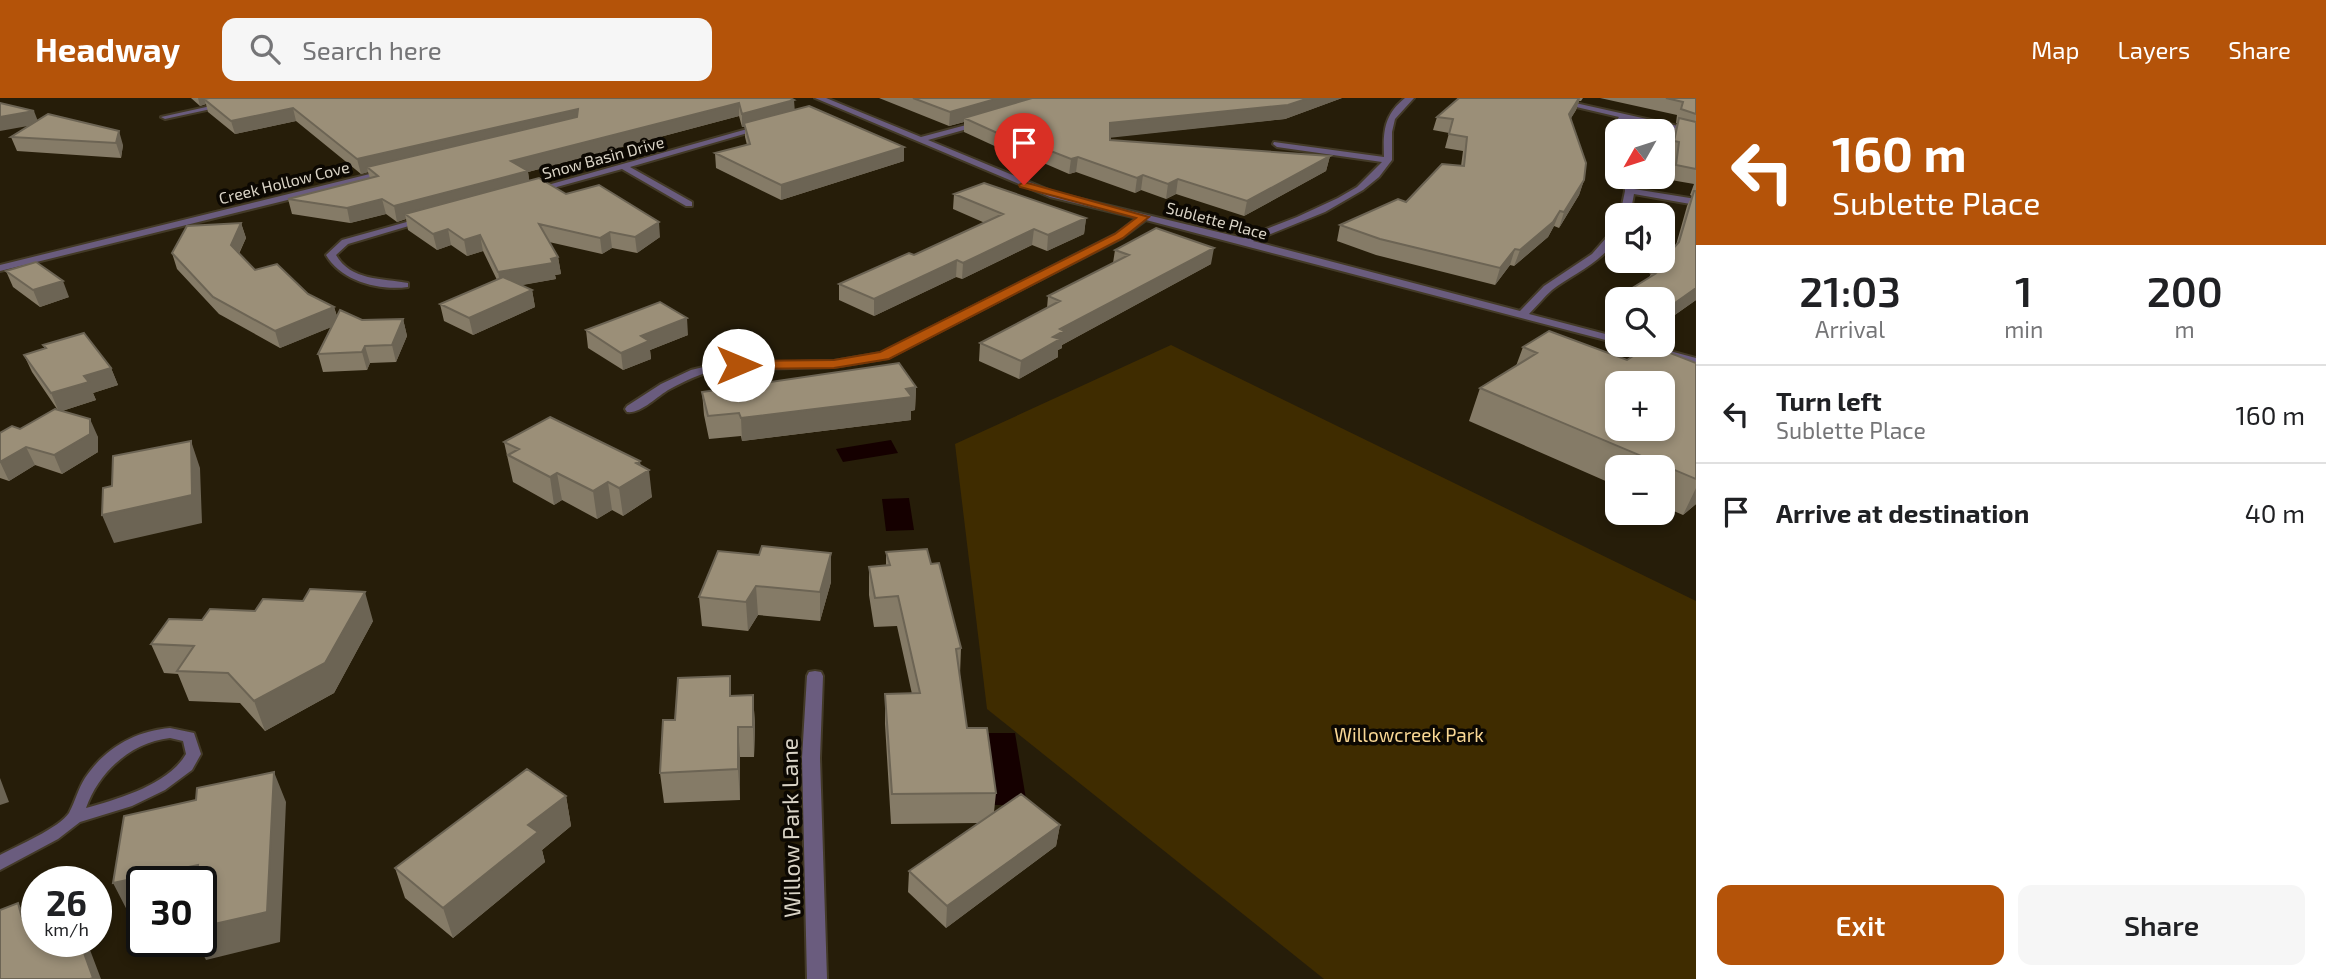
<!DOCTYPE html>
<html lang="en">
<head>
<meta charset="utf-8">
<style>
  :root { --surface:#fff; --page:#f6f6f6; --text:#202124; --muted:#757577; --line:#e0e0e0; --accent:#b45309 }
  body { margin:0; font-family:"Exo 2",sans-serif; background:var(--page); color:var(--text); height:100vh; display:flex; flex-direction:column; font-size:26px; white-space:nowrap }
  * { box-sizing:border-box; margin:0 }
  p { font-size:23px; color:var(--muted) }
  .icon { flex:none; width:38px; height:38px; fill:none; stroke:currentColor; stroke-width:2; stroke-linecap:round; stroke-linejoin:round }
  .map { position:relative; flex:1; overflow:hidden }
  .side { display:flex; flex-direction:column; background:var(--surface); width:630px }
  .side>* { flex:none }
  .top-card { background:#b45309; color:#fff; overflow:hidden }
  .needle { width:46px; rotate:231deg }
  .tools { position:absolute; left:1605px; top:21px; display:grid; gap:14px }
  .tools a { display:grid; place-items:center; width:70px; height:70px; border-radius:14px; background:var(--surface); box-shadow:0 4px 10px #0003; font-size:35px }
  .speed { position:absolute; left:21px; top:768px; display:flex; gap:14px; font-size:35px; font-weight:700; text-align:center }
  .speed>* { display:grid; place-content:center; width:91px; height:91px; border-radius:50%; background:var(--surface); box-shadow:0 4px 10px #0003; line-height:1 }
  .speed small { font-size:18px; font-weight:400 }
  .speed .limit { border:4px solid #111; border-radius:10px; background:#fff; color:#111 }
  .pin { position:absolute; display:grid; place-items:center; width:60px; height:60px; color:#fff; margin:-72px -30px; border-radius:50% 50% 50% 0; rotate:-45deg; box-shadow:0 0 7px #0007 }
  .pin .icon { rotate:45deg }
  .me { position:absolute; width:77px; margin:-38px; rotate:90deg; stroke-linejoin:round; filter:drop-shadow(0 0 5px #0008) }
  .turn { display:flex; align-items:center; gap:24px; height:147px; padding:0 21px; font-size:32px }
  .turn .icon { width:91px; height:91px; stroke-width:2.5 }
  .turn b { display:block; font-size:49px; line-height:60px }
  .eta { display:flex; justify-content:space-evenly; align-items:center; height:119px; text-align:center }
  .eta b { font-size:42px; font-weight:600; line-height:49px }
  .action { display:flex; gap:14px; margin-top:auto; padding:14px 21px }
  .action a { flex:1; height:80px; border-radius:14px; background:var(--accent); color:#fff; font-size:28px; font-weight:600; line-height:80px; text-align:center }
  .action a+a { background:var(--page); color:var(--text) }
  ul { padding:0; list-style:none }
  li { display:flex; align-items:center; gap:21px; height:98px; padding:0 21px; border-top:2px solid var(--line) }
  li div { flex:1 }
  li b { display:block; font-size:26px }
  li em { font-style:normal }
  header { display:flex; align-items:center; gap:42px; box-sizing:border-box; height:98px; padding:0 35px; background:var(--accent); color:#fff }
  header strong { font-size:33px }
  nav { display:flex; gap:38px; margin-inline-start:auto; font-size:24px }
  .search { width:490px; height:63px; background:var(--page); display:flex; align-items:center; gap:18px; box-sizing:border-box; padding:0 24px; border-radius:14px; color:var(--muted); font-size:26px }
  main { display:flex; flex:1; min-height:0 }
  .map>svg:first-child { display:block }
  .green { fill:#3f2c00 }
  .water { fill:#150000 }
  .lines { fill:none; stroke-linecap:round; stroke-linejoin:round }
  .lane-casing { stroke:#433a27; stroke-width:4 }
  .street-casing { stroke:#433a27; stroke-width:4 }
  .lane { fill:#6a5c7e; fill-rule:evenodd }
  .street { fill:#6a5c7e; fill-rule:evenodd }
  .wall { fill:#857b67 }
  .shaded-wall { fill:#6c6454 }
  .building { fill:#9b8f78; stroke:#6c6454; stroke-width:2; fill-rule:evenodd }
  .route { fill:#b45309; stroke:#753606; stroke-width:2 }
  .labels { text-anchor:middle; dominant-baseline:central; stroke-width:7; stroke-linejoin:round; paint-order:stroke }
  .far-street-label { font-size:16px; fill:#d9d3c6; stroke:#0c0802 }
  .park-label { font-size:19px; fill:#f9d794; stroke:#0c0802 }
  .near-street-label { font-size:23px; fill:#d9d3c6; stroke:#0c0802 }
</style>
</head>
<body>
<header>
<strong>Headway</strong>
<div class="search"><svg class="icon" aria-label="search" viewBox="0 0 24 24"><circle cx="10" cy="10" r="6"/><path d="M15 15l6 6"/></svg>Search here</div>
<nav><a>Map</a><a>Layers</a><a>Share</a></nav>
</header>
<main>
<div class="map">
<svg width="1696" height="881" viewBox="0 0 1696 881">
  <rect width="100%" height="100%" fill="#261d09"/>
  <path class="green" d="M1171,247L1696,503V881H1324L987,611L955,346Z"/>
  <path class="water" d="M891,342L898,355L843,364L836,351Z
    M909,400L914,432L886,433L882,401Z
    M983,635H1015L1027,707H992Z"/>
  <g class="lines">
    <g class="lane-casing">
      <path id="lane" d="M170,630L194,635L201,656L192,672L165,692L132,708L80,724L58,741L0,772V757C17,748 59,730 69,715C75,704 78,691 85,680C105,650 135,633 170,630ZM170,640L183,643L186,656C168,687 118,701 86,710C99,673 132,644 170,640Z"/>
    </g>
    <g class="street-casing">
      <path id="street" d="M247,0H262L165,21L161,19Z
        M815,0H826L921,39L985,22V26L928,42L1056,95L1243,140L1297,119L1338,100L1357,89L1382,64L1277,49L1273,46L1274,44L1384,59C1383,33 1384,17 1405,0H1414L1395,21L1392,34V62L1379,79L1363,92L1325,114L1253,143L1520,213L1544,188L1592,156L1614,131L1617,130C1617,158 1572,176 1552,192C1544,199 1537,208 1529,216L1617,239V245L1146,122L1122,140L888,260L834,269L716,272C699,276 685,283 670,291C657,298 641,316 627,314L625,311L627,308L661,286L691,272L716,266L834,263L881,255L1116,136L1137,120L1050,99Z
        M1538,0H1553L1696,32V36L1626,21L1615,36L1617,60L1613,57L1607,36L1619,19Z
        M758,28L765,30L630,69L692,104V108H686L622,71L535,95L530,92Z
        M386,72L390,75L389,77L0,173V167Z
        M1623,79H1631L1634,91L1696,101V107L1634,96L1630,117H1620L1625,93Z
        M421,120L429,122L348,146L336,157C351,183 382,180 408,185V189C379,193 341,183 326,157L342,142Z
        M1629,247H1647L1696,260V266L1631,249Z
        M815,573L821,574L823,578L820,660L827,881H807L802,660L807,578L809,574Z"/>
    </g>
    <use href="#lane" class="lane"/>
    <use href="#street" class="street"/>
  </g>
  <path class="wall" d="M191,0H790L794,12L904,63L781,102L716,70L715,55L747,47L745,39V29H742L739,18L528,74L529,82L566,96L660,139L637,155L612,150L602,156L549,144L558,159L561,176L555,177L556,181L521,187L532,192L535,209L473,237L444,223L440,206L497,182L483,153L467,158L451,147L437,152L408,132L406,121L397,124L386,116L350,125L292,116L288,101L370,80L368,74L361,76L296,23L235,36L208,14L206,6L200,8Z
    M879,0H1342L1285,21L1110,39V42L1330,58L1326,73L1244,118L1176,96L1166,101L1141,92L1135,95L1076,74L1069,76L1032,60L1025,62L964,34V24L949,28Z
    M1459,0H1583L1581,3H1579L1576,12L1571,20L1584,82L1579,97L1559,130L1554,128L1548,139L1514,168L1510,167L1495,187L1376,157L1337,143L1340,127L1406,104L1461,68L1463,53L1445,50L1449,35L1433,32L1437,19Z
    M1600,0H1696V202L1662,226V201H1619L1621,197L1649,180L1651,175L1676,147L1687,108L1692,98L1690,97L1694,86L1671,82L1674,58L1668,57L1674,34L1677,25H1676L1677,17Z
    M38,22L123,47L121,60L17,53L11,39Z
    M954,96L1086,120L1084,136L1047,153L1032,147L962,181L956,179L874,218L839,202V186L914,157L985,125L953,111Z
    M241,125L246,140L239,156L255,172L334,209L337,218L362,222L403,221L407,238L396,264L370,265L367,272L323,274L318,256L331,229L280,250L219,216L177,171L172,155Z
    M1115,152L1211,166L1062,247V250L1058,252V259L1019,281L979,263L980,245L1047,210L1048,198L1113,165Z
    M6,173L69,199L40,209L13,189Z
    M586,232L688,237L650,252L651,261L623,272L588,250Z
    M43,247L111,270L118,287L93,295L96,302L62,313L98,339V354L62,376L35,367L9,383L0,380V335L20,331L57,311L32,274L24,257L45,251Z
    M1523,249L1627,262L1696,265V406L1683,417L1662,408V369H1617V388L1469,323L1480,290L1516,268Z
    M916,289L915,312L911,313V322L742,343L741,338L709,341L704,317L702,294Z
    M504,344L641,367L652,399L623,418L612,412L597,421L562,402L554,407L513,384Z
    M886,454L931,466L961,550L960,577L967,630L996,695L994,714L1060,727L1056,748L946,830L908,794L909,773L978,725L891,726L885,626V596H912L897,528L874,529L869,497V469L886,467Z
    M831,455V484L820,523L758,517L748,533L702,528L699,499L759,457Z
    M202,522L373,523L334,595L265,633L240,605L189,603L178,576L164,575L151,546Z
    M753,597L755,627L754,659H740V702L664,705L660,675L675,622L732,598Z
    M566,698L571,728L542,752L545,764L453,840L405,800L395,770Z"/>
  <path class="shaded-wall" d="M198,0H235L204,1L206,6L200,8Z
    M999,0H1045L964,20V24L949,28L950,14Z
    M1309,0H1342L1285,21L1108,40L1110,25Z
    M1580,0L1576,12L1565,30L1569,16Z
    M794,2L795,15L744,25L745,29H742V16Z
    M739,5V18L528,74L530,87L405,116L406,121L397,124L394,108L511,63Z
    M293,10L296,23L235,36L231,23Z
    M578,11L580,24L367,69L368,74L361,76L357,61Z
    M34,13L39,26L0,33V19Z
    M119,33L123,47L121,60L116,45Z
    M1033,46L1032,60L1025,62L1026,48Z
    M904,49V63L781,102V87Z
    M1330,58L1326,73L1244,118L1247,103Z
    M1078,59L1076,74L1069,76L1071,61Z
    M1143,77L1141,92L1135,95L1137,80Z
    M1178,81L1176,96L1166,101L1168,86Z
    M1584,82L1579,97L1559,130L1564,114Z
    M382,101L386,116L350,125L347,110Z
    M1560,113L1554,128L1548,139L1514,168L1520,152Z
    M1086,120L1084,136L1047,153L1048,137Z
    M659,124L660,139L637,155L635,139Z
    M241,125L246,140L235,163L231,147Z
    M448,131L451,147L437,152L433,136Z
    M1034,131L1032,147L962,181L963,165Z
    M610,134L612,150L602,156L600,140Z
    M480,137L483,153L467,158L464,142Z
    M1214,150L1211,166L1062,247V250L1058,252V259L1019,281L1021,263L1053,239L1060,231Z
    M1515,151L1510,167L1495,187L1500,170Z
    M558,159L561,176L555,177L556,181L501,191L498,174Z
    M957,162L956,179L874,218V201Z
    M63,183L69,199L40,209L33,192Z
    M1696,190V202L1662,226V217L1665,212Z
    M532,192L535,209L473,237L469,220Z
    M334,209L339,226L280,250L275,233Z
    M687,220L688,237L650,252L651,261L623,272L621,255L641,238Z
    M403,221L407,238L396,264L392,247Z
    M365,248L370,265L367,272L362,254Z
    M111,270L118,287L93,295L96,302L59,314L51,295L84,278Z
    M916,289L915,312L911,313V322L742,343L741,320Z
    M90,321L98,339V354L62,376L54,357Z
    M191,343L200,370L202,425L114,445L102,417Z
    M26,349L35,367L9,383L0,364Z
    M640,363L642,376L649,372L652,399L623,418L619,390L636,365Z
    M557,375L562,402L554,407L550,379Z
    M608,384L612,412L597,421L593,393Z
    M1696,390V406L1683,417Z
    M831,455V484L820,523V494Z
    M756,488L758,517L748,533L746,504Z
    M365,494L373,523L334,595L265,633L254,603Z
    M753,597L755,627L754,659L753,629Z
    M738,629L740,659V702L738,671Z
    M274,674L286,704L280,844L206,862L197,844H201V829Z
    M0,680L9,704L0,707Z
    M566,698L571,728L542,752L545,764L453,840L443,810L528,727Z
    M1060,727L1056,748L946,830L947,808Z
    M198,767L201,784H142V813L129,816L113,785Z
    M18,805L36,835L22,820Z
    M80,844H87L101,881H90Z"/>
  <path class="building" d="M209,0H790L794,2L742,16L739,5L511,63L528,73L394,108L382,101L347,110L288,101L378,78L367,69L577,19L578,11L357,61L293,10L231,23L204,1Z
    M913,0H999L950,14Z
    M1032,0H1309L1288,7L1110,25V42L1330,58L1247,103L1178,81L1168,86L1143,77L1137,80L1078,59L1071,61L1033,46L1026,48L964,20Z
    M1459,0H1579L1569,16L1586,65L1584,82L1564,114L1560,113L1553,124L1520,152L1515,151L1500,170L1380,141L1340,127L1398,101L1406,104L1442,66L1464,68L1467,39L1449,36L1453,21L1437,19Z
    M1666,0H1696V16L1681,11L1683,4Z
    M0,5L34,13L0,19Z
    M809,8L904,49L781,87L715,55L750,46L744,25Z
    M48,16L119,33L116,45L11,39Z
    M1679,20L1696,24V71L1676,67L1679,44L1674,43Z
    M539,80L566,96L599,87L659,124L635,139L610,134L600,140L539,126L558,159L551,161L553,165L498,174L480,137L464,142L448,131L433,136L405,116Z
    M984,85L1086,120L1048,137L1034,131L963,165L957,162L874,201L839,186L909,155L914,157L1003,116L954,96Z
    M1694,93H1696V190L1665,212H1662V201H1632L1621,197L1655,176L1651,175L1679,144Z
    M241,125L231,147L255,172L277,166L308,196L334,209L275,233L213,199L172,155L187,128Z
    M1156,130L1214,150L1060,231L1064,233L1053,239L1060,241L1021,263L980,245L1060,203L1048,198L1129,157L1115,152Z
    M36,164L63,183L33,192L6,173Z
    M503,179L532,192L469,220L440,206Z
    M660,204L687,220L641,238L649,243L621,255L586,232Z
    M340,212L362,222L403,221L392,247L365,248L362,254L318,256Z
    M1549,233L1627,262L1650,247L1696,265V381L1480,290L1537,255L1523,249ZM1617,285H1662V331H1617Z
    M84,235L111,270L84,278L89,284L51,295L24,257L46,250L43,247Z
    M899,265L916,289L906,291L912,299L741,320L739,315L708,318L702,294Z
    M55,311L90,321V336L54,357L26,349L0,364V335L12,328L20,331Z
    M550,319L640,363L636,365L649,372L619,390L608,384L593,393L557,375L550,379L508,357L519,351L504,344Z
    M191,343L192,397L102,417L103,390L112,388L113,358Z
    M762,448L831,455L820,494L756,488L746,504L699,499L718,453L759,457Z
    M927,451L931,466L939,465L961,550L956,551L967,630H987L996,695L892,696L885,596L920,595L898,498L875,500L869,469L890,467L886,454Z
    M310,491L365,494L325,565L254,603L228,575L177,573L194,548L151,546L169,521L202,522L210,511L255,513L263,501L303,503Z
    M730,578V598L753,597V629H738V671L660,675L663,622H675L678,580Z
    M527,671L566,698L528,727L538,734L443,810L395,770Z
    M274,674L267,814L201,829V784H196L198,767L113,785L124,718L196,702L197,690Z
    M1021,696L1060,727L947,808L909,773Z
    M18,805L22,820L37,814V844H80L93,880L90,881H0V812Z"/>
  <path class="route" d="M1024,84L1149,119L1123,140L889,261L834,270L738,271L732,267L738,263L834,262L880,254L1115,136L1136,120L1020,89L1019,87Z"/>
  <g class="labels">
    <g class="far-street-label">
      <text transform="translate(603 59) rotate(-15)">Snow Basin Drive</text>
      <text transform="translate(284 84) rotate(-14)">Creek Hollow Cove</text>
      <text transform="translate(1217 122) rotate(15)">Sublette Place</text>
    </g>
    <g class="park-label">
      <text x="1409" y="636">Willowcreek Park</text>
    </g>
    <g class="near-street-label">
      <text transform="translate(790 730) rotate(-91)">Willow Park Lane</text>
    </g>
  </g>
</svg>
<div class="tools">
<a><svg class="needle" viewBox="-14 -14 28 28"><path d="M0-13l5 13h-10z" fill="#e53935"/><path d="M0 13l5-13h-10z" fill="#757577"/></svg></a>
<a><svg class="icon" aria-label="sound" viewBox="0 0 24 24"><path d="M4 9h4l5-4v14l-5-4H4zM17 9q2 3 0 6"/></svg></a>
<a><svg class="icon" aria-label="search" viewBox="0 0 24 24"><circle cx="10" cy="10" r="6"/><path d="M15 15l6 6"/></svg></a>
<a>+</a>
<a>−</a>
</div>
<div class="speed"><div>26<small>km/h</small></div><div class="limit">30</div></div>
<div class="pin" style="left:1024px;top:87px;background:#d93025"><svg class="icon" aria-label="arrive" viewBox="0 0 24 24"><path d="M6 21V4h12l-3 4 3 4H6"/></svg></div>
<svg class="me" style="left:738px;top:267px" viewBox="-20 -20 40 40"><circle r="19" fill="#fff"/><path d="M0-13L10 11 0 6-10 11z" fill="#b45309"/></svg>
</div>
<section class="side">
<div class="top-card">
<div class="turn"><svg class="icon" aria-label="left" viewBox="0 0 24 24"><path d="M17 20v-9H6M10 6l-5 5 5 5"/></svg><div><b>160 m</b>Sublette Place</div></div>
</div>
<div class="eta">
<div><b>21:03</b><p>Arrival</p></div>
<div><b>1</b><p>min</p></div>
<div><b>200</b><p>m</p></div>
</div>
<ul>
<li><svg class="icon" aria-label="left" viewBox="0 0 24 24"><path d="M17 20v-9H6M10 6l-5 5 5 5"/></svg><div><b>Turn left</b><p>Sublette Place</p></div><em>160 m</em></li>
<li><svg class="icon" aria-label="arrive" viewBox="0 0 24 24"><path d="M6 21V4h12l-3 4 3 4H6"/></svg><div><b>Arrive at destination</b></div><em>40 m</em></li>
</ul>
<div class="action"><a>Exit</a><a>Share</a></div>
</section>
</main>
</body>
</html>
